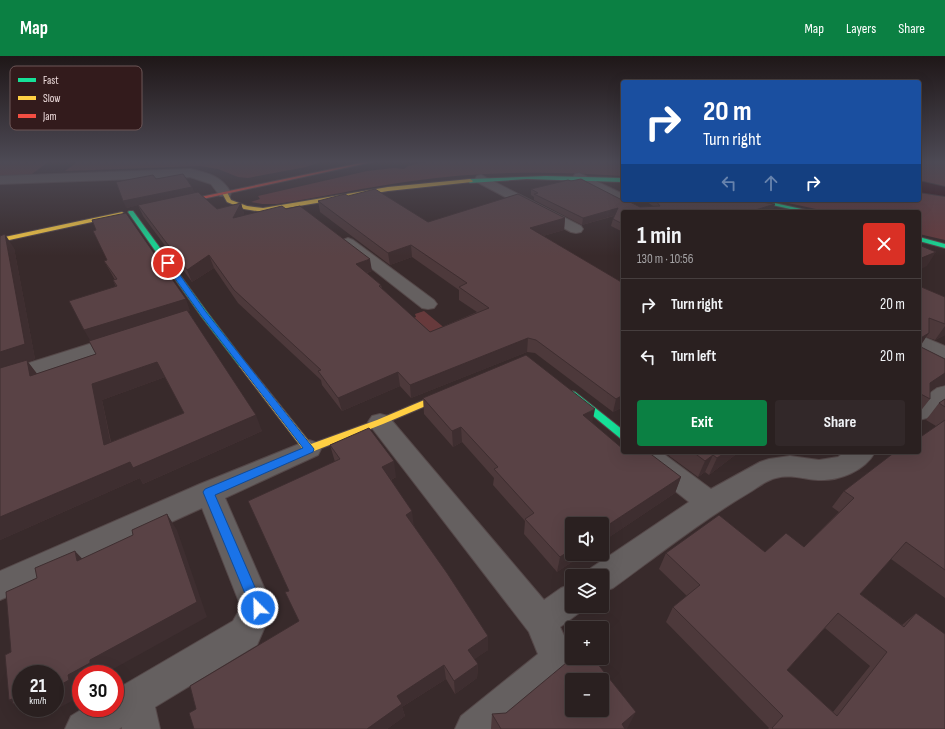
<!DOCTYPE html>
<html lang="en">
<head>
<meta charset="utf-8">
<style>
  :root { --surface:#2a2020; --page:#322829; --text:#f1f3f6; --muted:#a5a3a5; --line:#463e3e; --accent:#0b8043 }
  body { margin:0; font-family:"Sofia Sans Condensed",sans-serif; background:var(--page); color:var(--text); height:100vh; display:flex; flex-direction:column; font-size:15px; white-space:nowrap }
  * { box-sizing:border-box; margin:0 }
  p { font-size:13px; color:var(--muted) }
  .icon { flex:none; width:22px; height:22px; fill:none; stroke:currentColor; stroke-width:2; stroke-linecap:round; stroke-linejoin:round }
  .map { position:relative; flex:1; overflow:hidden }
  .sheet { position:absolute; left:621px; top:154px; width:300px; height:244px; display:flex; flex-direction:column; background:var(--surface); border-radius:4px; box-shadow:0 4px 16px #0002,0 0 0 1px var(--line) }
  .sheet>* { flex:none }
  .top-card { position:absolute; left:621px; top:24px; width:300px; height:122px; border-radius:4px; box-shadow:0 4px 16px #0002,0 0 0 1px var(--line); background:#1a4fa0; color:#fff; overflow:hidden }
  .fabs { position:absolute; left:565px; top:461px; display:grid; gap:8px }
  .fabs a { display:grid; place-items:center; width:44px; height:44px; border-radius:4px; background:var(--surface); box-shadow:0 4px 16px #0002,0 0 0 1px var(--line); font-size:20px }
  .speed { position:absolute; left:12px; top:609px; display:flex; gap:8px; font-size:20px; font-weight:700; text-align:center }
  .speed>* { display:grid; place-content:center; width:52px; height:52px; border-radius:50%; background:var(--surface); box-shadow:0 4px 16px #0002,0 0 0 1px var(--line); line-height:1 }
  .speed small { font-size:10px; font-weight:400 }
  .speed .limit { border:6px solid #d22; background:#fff; color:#111 }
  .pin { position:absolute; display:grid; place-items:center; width:34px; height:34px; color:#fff; margin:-17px; border:2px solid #fff; border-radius:50%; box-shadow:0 1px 4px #0007 }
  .me { position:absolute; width:44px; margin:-22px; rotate:337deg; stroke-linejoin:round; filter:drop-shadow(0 0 3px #0008) }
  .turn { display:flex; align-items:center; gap:14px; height:84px; padding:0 16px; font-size:18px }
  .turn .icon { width:52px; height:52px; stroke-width:2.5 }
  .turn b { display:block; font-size:28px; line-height:34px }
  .lanes { display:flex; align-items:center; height:38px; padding:0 16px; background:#0003; justify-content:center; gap:20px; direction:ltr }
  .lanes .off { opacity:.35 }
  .round { display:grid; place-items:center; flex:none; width:42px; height:42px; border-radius:4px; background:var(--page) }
  .summary { display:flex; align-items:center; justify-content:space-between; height:68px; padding:0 16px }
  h1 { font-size:24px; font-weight:700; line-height:30px }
  .cta { display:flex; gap:8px; margin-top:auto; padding:8px 16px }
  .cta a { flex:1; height:46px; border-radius:4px; background:var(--accent); color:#fff; font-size:16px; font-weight:700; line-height:46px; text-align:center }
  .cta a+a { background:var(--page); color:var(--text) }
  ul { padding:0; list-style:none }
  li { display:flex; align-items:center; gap:12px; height:52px; padding:0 16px; border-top:1px solid var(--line) }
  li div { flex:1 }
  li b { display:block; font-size:15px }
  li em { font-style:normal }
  header { display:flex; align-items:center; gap:24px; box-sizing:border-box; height:56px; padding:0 20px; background:var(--accent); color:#fff }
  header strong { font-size:19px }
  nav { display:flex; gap:22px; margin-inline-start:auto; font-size:14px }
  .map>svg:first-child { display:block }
  .green { fill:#673a3c }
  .water { fill:#2c050a }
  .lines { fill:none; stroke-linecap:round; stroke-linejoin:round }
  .street-casing { stroke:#554849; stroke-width:2 }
  .fast-casing { stroke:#554849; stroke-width:2 }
  .slow-casing { stroke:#554849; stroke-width:2 }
  .jam-casing { stroke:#554849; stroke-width:2 }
  .street { fill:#656060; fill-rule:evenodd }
  .fast { fill:#16e098; fill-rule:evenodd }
  .slow { fill:#ffcf43; fill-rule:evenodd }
  .jam { fill:#f24e42; fill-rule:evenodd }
  .wall { fill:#4d393b; fill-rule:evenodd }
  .shaded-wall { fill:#3e2e30 }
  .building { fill:#594245; stroke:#3e2e30; fill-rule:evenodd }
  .route { fill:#1a73e8; stroke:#114b97 }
  .key { fill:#331b1c; stroke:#6c5656; stroke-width:1 }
  .key-label { font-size:11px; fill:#f1dfdf }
</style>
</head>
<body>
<header>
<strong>Map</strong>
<nav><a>Map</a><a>Layers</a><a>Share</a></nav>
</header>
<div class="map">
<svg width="945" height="673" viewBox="0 0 945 673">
  <rect width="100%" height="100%" fill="#382a2b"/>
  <path class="green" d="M0,106H48L32,118L24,120L0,121Z
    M77,106H320L306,111L248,122L238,121L218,113L200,110L65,115Z
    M426,106H623V120C553,115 481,115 412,125C367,131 322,141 277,148H262L251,146L260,143L258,140L367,115L394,112L404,113L408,110Z
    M919,106H945V130L919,124Z
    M919,137L945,141V184L919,178V156H830L774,144H919Z
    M424,255L447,274L384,302L362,281L416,261L415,258Z"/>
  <path class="water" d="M919,125L945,131V140L919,136Z"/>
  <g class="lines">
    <g class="street-casing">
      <path id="street" d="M190,113C208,117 222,120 231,137L230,140H220L211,128L190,121L0,128V120Z
        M579,117L623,138V144H629L623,147L618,146L575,124L573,121L575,118Z
        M481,119L581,170L583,173L581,176L576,177L571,176L477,126L475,123L477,120Z
        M348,182L353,184L434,244L437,248L434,252L428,253L422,252L343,190L340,187L343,184Z
        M121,278L128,280L131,284L128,288L0,330V316Z
        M919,279L945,290V304L938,302L919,293Z
        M945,330V348L927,362L919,364V345L937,332Z
        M380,358L388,360L544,544L561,532L572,528V550H585L583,554L560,571L572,597V602H574L575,604L570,616L503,673H455L461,660L538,598L529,576L372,372L368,366L372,360Z
        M309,384L318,387L321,393L318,399L225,442L273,552L257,589L155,651L160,673H122V671L119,673H65L71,660L84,652H115V634L233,565L241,551L202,452L0,544V515L200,428Z
        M632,396H661L711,433L760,406L769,403L790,400L819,404L838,401L845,396H875C865,415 839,425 818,424C803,423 791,418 776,422C766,424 756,433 747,438C700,466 657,500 613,532L602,536V520H588L591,512L689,446L635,403Z"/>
    </g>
    <g class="fast-casing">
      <path id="fast" d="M546,120L623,122V126L527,123L470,127L467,125L470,123Z
        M750,144H761L815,156H804Z
        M129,155H133L207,256L246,307L247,309L246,311H240L201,260L128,156Z
        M919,181L945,188V192L919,185Z
        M572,335L575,336L623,374V383L620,382L569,340L567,338Z"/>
    </g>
    <g class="slow-casing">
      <path id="slow" d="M470,123L473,125L472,126L388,135L263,156L244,153L227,146L222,137L227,136L231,144L247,150L263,152L388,131Z
        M122,156L125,158L124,159L0,186V182Z
        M243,306L246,307L311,388L377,364L448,334L451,333L455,336L454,338L383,368L309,397L305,396L240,311L239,309Z"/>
    </g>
    <g class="jam-casing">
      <path id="jam" d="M365,106H372L175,149L172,147Z"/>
    </g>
    <use href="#street" class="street"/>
    <use href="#fast" class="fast"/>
    <use href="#slow" class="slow"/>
    <use href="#jam" class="jam"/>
  </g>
  <path class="wall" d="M156,123L192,131L194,137L217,153L241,147L244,158L243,160L286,153L372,215L367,217L381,229L382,233L430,276L477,256L459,244V234L412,201L390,209L320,156L318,145L348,140L428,166L565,162L564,174L543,180L623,227V351L613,356L535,297L527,296L411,342L400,330L342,355L322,329L321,324L238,247L214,212L192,226L143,160L138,149L126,152Z
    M571,125L640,151L653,150L647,146L633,144H747L775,148L772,155L623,156V176L611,170L613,163L614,160L582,169L534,144V141L531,139V133Z
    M14,192L35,303L28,306L37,318L96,298L90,284L116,231L113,224H115L110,215L104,205L190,255H188L262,375L143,428L140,422L0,484ZM165,321L184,357L111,386L102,344Z
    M919,230L945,241V279L935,284L926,281L920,291L936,331L930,335V343L919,357Z
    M423,342L592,367L623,396L681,421L675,437L557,516L524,478L525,465L493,429L494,422L462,386L453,391L424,358Z
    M945,343V542L891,503L860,538L902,569L916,557L945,673H768L769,672L666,566L673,551L687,540L659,513L666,497L765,496L804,491L839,456L832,451L844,435L919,396L936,370L926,364L939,347ZM825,572L870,610L833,656L787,614Z
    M330,389L396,421L391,424L414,470L488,594L474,603L478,608L477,622L455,638L446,623L402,651L405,660L387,673H194L196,653L299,565L335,406Z
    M664,396H739L709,419L705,416L698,421Z
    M492,658L627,673H491Z"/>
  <path class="shaded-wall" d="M192,131L194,137L126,152L123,145Z
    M241,147L244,158L237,174L233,162Z
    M775,148L772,155L769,156H749Z
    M618,152L616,159L582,169L583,162Z
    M565,162L564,174L529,184L530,172Z
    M5,178L14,192L35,303L28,306L38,319L30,320L0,315V296Z
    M411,189L412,201L390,209L388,197Z
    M936,196L927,210L919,214V203Z
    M209,199L214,212L192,226L187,214Z
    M370,203L372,215L357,220L356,208Z
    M186,243L190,255L91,286L84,274Z
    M945,270V279L935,284Z
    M929,277L919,291V283Z
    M528,282L527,296L411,342L410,329Z
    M157,306L165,321L102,344L114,404L104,389L92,328Z
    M398,316L400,330L342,355L338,342Z
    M945,317V329L936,331L924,340L930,327Z
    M623,339V351L613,356L616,343Z
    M595,353L592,368L583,359Z
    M256,359L262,375L143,428L140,422L0,484V461L130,406Z
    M461,371L462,386L453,391L452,375Z
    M726,396H739L709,419L717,402Z
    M713,399L705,416L698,421L705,405Z
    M394,405L396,421L385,427L382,411Z
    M681,421L675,437L602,486V473Z
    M412,455L414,471L406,459Z
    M167,458L177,474L207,561L106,617V618H81V640L59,652L55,649V632L68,619L90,604Z
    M572,493V498H584L557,516L560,501Z
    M75,495L89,510L77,505Z
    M488,580V594L468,608V594Z
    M478,608L477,622L455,638L454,625Z
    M444,609L446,623L402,651L405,660L387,673H367L397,640Z
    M12,643L21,644V652H49L33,661L13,648H14L9,644Z
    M636,656L627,673H619L622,668Z"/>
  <path class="building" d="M183,118L192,131L123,145L116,126L153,119L156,123Z
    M581,123L622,144V142H623V144H626L640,151L660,150L656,145L655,144H747L775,148L749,156H623V168L613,163L618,152L583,162L534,138L538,137L531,133L568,124L571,125Z
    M375,133L428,166L518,138L565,162L530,172L623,227V339L616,343L536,284L528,282L410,329L398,316L338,342L318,315L321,314L234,234L209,199L187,214L138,149L198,136L217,153L241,147L233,162L282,150L286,153L300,150L370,203L356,208L381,229L379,230L430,276L489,252L459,231L467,227L411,189L388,197L318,145L345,138L348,140Z
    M126,157L186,243L84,274L69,245L117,230L113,224L117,223L104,205L107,204L93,175L96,174L92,164Z
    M5,178L25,288L0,296V180Z
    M919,189L936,196L919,203Z
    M919,230L945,241V268L929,262V277L919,283Z
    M187,254L256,359L133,412L130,406L0,461V312L27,304L30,320L96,298L89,285ZM157,306L184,357L104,389L92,328Z
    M919,290L945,303V317L930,327V343L919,337Z
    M526,299L595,353L583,359L623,393V396L628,397L629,396H648L681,421L602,473V468H572V493L560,501L525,463L534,457L494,413L498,411L461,371L452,375L423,342Z
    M945,343V351L939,347Z
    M945,364V514L906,486L860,538L904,571L916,557L945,578V673H773L772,672L783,660L673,551L700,529L666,497L719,459L765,496L786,477L804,491L854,442L844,435L895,396H919V382ZM838,557L887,596L837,660L787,614Z
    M369,372L394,405L382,411L412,455L406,459L447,517L488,580L468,594L478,608L454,625L444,609L397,640L402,648L367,673H194L189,657L196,653L190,630L299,565L285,536L289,535L248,445L340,403L330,389Z
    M693,396H726L717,402L713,399L705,405Z
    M167,458L197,546L90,604V607L68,619L69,624L55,632V618H21V644L13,648L12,643L9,644L5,599L11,596L6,536L37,522L35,512L75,495L77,505L133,479L132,474Z
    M572,602H593L636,656L622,668L625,673H501L492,658L506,657ZM572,624H602V654H572Z"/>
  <linearGradient id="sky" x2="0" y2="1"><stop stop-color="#1f1718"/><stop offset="0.53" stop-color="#4d4a55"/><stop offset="1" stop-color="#4d4a55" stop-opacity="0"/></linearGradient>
  <rect width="945" height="200" fill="url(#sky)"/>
  <path class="route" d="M165,205H170L206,256L314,393L313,396L215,439L264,552L262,557L258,559L253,557L203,436L205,433L303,392L201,259L164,207Z"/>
  <rect x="10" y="10" width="132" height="64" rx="6" class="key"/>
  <rect x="18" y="22" width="18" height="4" fill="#16e098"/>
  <rect x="18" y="40" width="18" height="4" fill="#ffcf43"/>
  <rect x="18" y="58" width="18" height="4" fill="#f24e42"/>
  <g class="key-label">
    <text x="43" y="28">Fast</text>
    <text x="43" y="46">Slow</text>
    <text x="43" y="64">Jam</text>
  </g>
</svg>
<div class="fabs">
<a><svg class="icon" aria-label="sound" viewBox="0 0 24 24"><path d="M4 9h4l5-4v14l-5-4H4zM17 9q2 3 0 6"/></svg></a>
<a><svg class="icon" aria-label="layers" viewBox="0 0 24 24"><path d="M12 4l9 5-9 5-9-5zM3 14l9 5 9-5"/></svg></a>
<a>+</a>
<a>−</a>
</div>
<div class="speed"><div>21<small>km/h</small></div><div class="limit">30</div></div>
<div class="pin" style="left:168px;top:207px;background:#d93025"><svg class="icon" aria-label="arrive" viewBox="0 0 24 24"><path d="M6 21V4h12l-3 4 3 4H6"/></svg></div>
<svg class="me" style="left:258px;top:552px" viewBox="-20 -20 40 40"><circle r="17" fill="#1a73e8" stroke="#fff" stroke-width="3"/><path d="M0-11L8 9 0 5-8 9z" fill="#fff"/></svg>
<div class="top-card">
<div class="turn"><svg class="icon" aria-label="right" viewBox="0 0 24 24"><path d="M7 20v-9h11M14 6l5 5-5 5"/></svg><div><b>20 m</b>Turn right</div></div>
<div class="lanes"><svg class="icon off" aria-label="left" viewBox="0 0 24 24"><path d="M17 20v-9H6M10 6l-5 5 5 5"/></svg><svg class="icon off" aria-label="ahead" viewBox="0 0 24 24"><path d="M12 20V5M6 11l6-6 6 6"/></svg><svg class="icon" aria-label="right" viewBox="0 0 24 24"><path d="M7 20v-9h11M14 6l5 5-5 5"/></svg></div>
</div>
<section class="sheet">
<div class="summary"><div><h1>1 min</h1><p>130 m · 10:56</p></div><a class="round" style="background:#d93025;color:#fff"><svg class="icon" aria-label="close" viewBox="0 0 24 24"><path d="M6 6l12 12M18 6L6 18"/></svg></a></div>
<ul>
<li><svg class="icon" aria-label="right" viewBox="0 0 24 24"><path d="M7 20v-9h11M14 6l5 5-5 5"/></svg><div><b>Turn right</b></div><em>20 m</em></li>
<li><svg class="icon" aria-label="left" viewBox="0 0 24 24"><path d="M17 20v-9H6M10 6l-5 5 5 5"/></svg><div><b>Turn left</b></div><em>20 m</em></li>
</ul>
<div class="cta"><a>Exit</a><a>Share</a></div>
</section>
</div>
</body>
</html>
